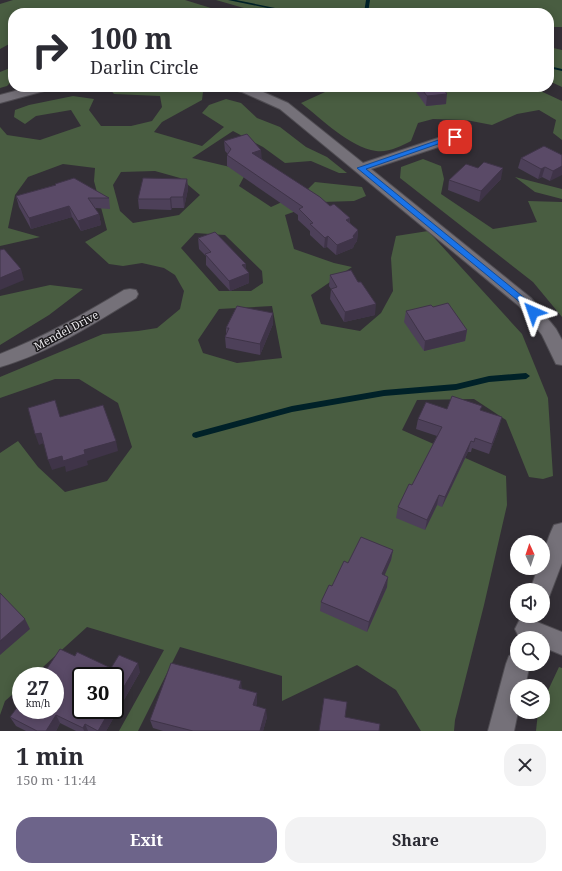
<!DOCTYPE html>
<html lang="en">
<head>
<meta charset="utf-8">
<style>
  :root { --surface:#fff; --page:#f2f2f3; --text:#2b2b33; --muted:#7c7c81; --accent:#6d648a }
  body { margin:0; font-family:"Noto Serif",serif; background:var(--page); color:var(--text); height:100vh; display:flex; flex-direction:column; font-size:15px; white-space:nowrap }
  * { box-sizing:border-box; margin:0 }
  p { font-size:13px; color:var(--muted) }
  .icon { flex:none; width:22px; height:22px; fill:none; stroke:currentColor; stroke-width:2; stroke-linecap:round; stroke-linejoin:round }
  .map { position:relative; height:731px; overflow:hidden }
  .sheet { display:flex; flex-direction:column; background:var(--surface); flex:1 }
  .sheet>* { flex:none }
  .banner { position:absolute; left:8px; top:8px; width:546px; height:84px; border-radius:16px; box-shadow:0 2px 10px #0003; background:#fff; color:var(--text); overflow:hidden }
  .needle { width:26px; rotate:357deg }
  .tools { position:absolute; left:510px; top:535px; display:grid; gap:8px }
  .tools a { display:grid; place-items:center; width:40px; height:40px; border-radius:50%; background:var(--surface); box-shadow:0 2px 10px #0003; font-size:20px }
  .speed { position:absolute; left:12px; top:667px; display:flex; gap:8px; font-size:20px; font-weight:700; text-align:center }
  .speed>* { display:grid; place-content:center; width:52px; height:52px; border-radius:50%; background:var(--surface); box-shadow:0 2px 10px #0003; line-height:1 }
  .speed small { font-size:10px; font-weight:400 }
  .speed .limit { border:2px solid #111; border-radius:6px; background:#fff; color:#111 }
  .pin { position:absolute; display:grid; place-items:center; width:34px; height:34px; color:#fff; margin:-17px; border-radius:8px; box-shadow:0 2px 6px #0006 }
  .me { position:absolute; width:44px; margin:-22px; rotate:317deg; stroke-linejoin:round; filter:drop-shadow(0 0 3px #0008) }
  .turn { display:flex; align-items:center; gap:14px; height:84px; padding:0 16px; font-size:18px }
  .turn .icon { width:52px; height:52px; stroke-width:2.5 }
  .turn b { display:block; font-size:28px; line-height:34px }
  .round { display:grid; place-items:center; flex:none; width:42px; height:42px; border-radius:16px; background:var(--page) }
  .headline { display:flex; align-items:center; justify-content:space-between; height:68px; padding:0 16px }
  h1 { font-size:24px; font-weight:700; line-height:30px }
  .cta { display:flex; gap:8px; margin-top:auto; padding:8px 16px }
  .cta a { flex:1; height:46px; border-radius:16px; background:var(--accent); color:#fff; font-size:16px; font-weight:700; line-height:46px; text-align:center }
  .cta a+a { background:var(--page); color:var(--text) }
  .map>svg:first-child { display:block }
  .forest { fill:#495d41; fill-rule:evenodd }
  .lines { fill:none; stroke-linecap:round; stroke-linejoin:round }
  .stream { fill:#002128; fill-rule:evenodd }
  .street-casing { stroke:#504d53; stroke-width:2 }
  .street { fill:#757179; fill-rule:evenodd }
  .wall { fill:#4d4059 }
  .shaded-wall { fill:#3f3448 }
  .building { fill:#5a4a67; stroke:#3f3448 }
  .route { fill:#1a73e8; stroke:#114b97 }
  .labels { text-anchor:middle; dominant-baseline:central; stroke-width:3; stroke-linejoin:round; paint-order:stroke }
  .street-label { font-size:11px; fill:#e9e7eb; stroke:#1a181b }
</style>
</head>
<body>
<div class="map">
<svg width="562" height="731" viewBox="0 0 562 731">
  <rect width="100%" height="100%" fill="#332f36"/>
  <path class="forest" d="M13,0H185L227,13H13V42L0,49V4Z
    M216,0H562V27H549V13H261Z
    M549,47L562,50V87L549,81Z
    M10,68L13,72V80L7,86L0,88V72Z
    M108,87H170L203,92L202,100L162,122L154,132L202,146L224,127L202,113L209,105L226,99L241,103L257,118L280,127L306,147L327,157L347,173H339L311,161L285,163L263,147L233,131L192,158L247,171L239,186L271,207L306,191L315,182L362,187L366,196L354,201L322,202L285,215L294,249L334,263L352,267L311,295L321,324L360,331L381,313L393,291L391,258L396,236L428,231L522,334L548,398L553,476L543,479L529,477L506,420L474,399L417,400L402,430L506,476L507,505L484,605L455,720L454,731H421L396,690L357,665L282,701V676L180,647L138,731H119L164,650L87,627L33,676H21V687L5,701L0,715V453L18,441L38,467L65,492L107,481L132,447L118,403L79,379H55L0,398V377L103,334L138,331L157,328L180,309L184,291L175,275L164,268L142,263L123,266L109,264L85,242L107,230L94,181L95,168L63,164L28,177L15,195L8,228L40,237L0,246V127L7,135L40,140L81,126L71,110L36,116L25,124L14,117L15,110L29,105L73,96L94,99L89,110L101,126H131L152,121L162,107L160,96L114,94ZM155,171L180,178L200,195L179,215L133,223L120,211L113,185L121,172ZM195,233L225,235L262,271L263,283L251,291H219L181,248ZM272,306L282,358L237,363L203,353L198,340L219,309Z
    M336,87H532L562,101V140L553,133L556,120L539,110L517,114L492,125L466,120L433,119L418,123L411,141C401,146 388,153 376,151C349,147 322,119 301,103Z
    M423,159L441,166L444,179L441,194L493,229L537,222L528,201L562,202V317L533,282L400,178L401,167Z
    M515,177L562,189V199L535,192Z
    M50,285L83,289L49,315L0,345V296Z
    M559,667L562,668V731H536L538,712H543V701Z"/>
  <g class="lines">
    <path class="stream" d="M228,0H236L300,13H292Z
      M366,0H370L368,13H364Z
      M549,66L562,69V71L549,68Z
      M526,373L530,376L526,379L489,382L456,390L384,396L292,412L196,438L193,437L192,435L193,433L196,432L292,406L384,390L456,384L489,376Z"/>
    <g class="street-casing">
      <path id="street" d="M30,87H50L48,90L0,103V95Z
        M231,87H252L288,103L363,163L450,134H460L462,137L460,140L371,169L531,298L556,329L562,340V365L556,364L542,335L519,306L280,109L242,92L233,90Z
        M130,289L136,290L138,294L136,298C93,324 49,353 0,367V354C46,336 82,315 124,290Z
        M562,523V563L549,597L543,600V590H530L538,568H543C543,552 547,540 554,525Z
        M527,618L562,632V655L543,647V638L519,637L515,629L519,621Z
        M517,653V664H530L525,686H517V712H518L514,731H488L506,664L509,656Z"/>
    </g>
    <use href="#street" class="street"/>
  </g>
  <path class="wall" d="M414,87H442L446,104L426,106L414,89Z
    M224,141L261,150V159L330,206L350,218V223L358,230L357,241L354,245L353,248L336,255L327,247L324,248L310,235V231L298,220V215L227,166V155L228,154L225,151Z
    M562,155L550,181L542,177L538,179L518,168L521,158Z
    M187,179L188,189L184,208H172L171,210L139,209L138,199Z
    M501,179L479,202L448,190L449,180Z
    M55,184L109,198L110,209L95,208L99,214L101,225L81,231L72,217L31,229L19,207L16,196L55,185Z
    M198,238L246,269L249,273V283L230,291L206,265V256L199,249Z
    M330,275L358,282L375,315L344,322L330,299L331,289L329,286Z
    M433,307L467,330L465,341L424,351L404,322L406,311Z
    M273,313V324L260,355L226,348L225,337L226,335V328Z
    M447,409L480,410L499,428L489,454L472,448L471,452H468L442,507L437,505L425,530L396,518L398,507L412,485L437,436L416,429L418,419Z
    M393,550L391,560L384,575L387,587L367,632L320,611L321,602L348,563Z
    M75,656L111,668L140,672L106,731H76L60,723L56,731H26L16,726L10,717Z
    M241,689L257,693V702L256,706L267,717L263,731H163L153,728L150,720Z"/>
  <path class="shaded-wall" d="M447,94L446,104L426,106L427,96Z
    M261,150L262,160L252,153Z
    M562,166V175L550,181L553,171Z
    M545,167L542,177L538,179L541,169Z
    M503,168L501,179L479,202L481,191Z
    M187,179L188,189L184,208L183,197Z
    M171,197L172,208L171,210L170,199Z
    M69,206L72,217L31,229L29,218Z
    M99,214L101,225L81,231L78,221Z
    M350,218L349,229L346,220Z
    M358,230L357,241L354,245L353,248L336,255L337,245L353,236Z
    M328,236L327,247L324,248L325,238Z
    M246,264V274L249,273V283L230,291L229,281L242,265Z
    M21,269L24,280L0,290V278Z
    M376,304L375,315L344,322L345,312Z
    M273,313V324L260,355V344Z
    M467,330L465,341L424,351L425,341Z
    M502,417L499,428L489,454L492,444Z
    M41,433L44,443L39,445L35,434Z
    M116,441L118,451L87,461L88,465L66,472L65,466L52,470L48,460L62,456L84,450Z
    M471,441L468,452L442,507L445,497Z
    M439,495L437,505L425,530L427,520Z
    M393,550L391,560L381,584L382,574Z
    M388,577L387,587L367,632L369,622Z
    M25,619L30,629L0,655V641Z
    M138,663L140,672L106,731H98L110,710H115V702Z
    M241,681L242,690L239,688Z
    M257,693V702L254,714L253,705Z
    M266,709L267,717L263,731H260Z
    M56,715L60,723L56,731H46Z
    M85,724L88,731H84L83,728Z"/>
  <path class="building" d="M420,87H442L447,94L427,96Z
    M247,134L261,150L252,153L320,197L330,206L334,204L350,218L346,220L358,230L353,236L354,238L337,245L328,236L325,238L310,224L313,223L299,209L303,207L227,155L231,149L224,141Z
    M544,146L562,155V166L553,171L545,167L541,169L521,158Z
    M484,162L503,168L481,191L449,180L466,164L478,168Z
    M74,178L109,198H88L99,214L78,221L69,206L29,218L16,196L56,185L55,184Z
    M143,178L187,179L183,197H171L170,199H138Z
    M215,232L246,264L242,265L249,273L229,281L205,254L211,252L198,238Z
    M4,249L21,269L0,278V250Z
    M351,270L358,282H361L376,304L345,312L331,289L337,287L330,275Z
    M448,303L467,330L425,341L406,311L431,305L433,307Z
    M237,306L273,313L260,344L225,337L229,328H226Z
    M452,396L482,406L480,410L502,417L492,444L475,438L474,442L471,441L445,497L439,495L427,520L398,507L409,484L412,485L442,427L418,419L426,402L447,409Z
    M55,400L60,417L103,405L116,441L84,450L85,454L63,461L62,456L48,460L41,433L35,434L28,408Z
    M361,537L393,550L382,574L388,577L369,622L321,602L329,585L332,586L344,561L348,563Z
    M0,593L25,619L0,641Z
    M60,649L75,656L77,652L111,668L119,655L138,663L115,702V676H81V710H110L98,731L85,724L83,728L56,715L46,731H37L10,717L21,702V710H55V676H42Z
    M171,663L241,681L239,688L257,693L253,705L266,709L260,731H193L150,720Z
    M324,698L347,702L345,717L380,724L379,731H380H319Z"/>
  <path class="route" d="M453,135L458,137L366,169L527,300L537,312L536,314H530L522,304L357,168Z"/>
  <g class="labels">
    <g class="street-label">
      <text transform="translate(66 330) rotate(-28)">Mendel Drive</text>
    </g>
  </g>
</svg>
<div class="tools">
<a><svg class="needle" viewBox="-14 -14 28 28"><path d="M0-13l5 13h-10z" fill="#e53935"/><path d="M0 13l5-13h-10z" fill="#7c7c81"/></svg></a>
<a><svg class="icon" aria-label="sound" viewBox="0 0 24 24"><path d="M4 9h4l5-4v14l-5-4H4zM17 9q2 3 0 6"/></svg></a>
<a><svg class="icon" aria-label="search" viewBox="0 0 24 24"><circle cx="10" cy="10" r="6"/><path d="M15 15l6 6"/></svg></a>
<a><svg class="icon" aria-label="layers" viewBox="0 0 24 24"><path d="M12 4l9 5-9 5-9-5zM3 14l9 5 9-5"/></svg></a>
</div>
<div class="speed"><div>27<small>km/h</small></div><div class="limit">30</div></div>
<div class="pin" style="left:455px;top:137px;background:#d93025"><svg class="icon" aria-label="arrive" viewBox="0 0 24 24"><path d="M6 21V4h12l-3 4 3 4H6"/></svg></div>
<svg class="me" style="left:533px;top:312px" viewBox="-20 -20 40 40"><path d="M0-17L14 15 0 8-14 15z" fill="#1a73e8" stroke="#fff" stroke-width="4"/></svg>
<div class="banner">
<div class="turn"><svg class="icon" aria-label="right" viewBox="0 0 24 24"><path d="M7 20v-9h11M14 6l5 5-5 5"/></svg><div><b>100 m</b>Darlin Circle</div></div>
</div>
</div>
<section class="sheet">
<div class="headline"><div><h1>1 min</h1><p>150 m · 11:44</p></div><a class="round"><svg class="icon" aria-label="close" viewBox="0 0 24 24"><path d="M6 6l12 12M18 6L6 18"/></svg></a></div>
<div class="cta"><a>Exit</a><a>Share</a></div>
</section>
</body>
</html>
